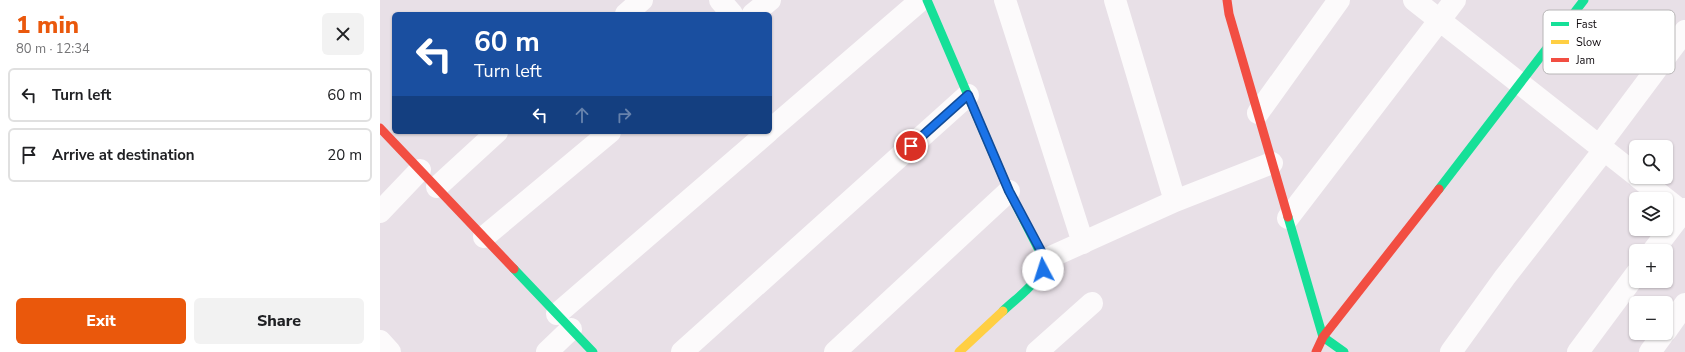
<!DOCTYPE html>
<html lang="en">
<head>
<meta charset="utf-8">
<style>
  :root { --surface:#fff; --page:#f2f2f2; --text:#202124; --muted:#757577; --line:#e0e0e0; --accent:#ea580c }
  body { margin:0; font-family:"Nunito Sans",sans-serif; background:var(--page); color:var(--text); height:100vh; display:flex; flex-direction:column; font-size:15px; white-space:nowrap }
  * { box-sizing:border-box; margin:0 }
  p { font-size:13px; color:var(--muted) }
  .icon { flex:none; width:22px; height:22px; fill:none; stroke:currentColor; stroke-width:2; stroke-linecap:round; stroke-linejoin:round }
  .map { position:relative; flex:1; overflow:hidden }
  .details { display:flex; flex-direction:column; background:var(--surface); width:380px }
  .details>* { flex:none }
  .hud { position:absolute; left:12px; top:12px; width:380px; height:122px; border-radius:6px; box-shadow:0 1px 3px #0004; background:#1a4fa0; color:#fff; overflow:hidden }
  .controls { position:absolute; left:1249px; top:140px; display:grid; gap:8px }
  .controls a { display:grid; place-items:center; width:44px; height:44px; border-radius:6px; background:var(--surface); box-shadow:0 1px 3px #0004; font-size:20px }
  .pin { position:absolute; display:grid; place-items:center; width:34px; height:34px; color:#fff; margin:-17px; border:2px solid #fff; border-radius:50%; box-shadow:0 1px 4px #0007 }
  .me { position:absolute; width:44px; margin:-22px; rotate:355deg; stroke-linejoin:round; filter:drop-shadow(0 0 3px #0008) }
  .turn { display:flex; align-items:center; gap:14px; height:84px; padding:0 16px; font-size:18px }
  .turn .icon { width:52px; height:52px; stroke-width:2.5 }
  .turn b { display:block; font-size:28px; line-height:34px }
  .lanes { display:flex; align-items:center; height:38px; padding:0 16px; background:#0003; justify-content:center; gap:20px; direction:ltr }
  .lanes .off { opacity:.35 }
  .round { display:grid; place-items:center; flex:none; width:42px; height:42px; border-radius:6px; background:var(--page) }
  .overview { display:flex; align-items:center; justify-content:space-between; height:68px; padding:0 16px }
  h1 { font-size:24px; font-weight:800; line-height:30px; color:var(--accent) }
  .button { display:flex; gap:8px; margin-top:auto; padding:8px 16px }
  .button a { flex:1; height:46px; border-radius:6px; background:var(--accent); color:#fff; font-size:16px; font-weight:800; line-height:46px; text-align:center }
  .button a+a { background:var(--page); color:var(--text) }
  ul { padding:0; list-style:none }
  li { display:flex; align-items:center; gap:12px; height:54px; margin:0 8px 6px; padding:0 8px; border:2px solid var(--line); border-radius:6px }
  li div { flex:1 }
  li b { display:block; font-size:15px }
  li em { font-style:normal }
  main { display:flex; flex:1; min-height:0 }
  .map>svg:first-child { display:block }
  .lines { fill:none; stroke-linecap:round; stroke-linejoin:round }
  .street { stroke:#fcfafb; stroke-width:22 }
  .fast { stroke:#16e098; stroke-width:9 }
  .slow { stroke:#ffcf43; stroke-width:9 }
  .jam { stroke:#f24e42; stroke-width:9 }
  .route-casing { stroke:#114b97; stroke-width:10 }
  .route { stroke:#1a73e8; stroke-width:7 }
  .key { fill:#fff; stroke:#b8b6b7; stroke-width:1 }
  .key-label { font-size:11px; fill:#110c10 }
</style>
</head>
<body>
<main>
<section class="details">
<div class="overview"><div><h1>1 min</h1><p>80 m · 12:34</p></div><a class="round"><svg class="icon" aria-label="close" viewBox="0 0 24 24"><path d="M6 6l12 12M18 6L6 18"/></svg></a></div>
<ul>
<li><svg class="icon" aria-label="left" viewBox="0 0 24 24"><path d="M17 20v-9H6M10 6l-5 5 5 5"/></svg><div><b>Turn left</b></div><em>60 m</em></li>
<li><svg class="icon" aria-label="arrive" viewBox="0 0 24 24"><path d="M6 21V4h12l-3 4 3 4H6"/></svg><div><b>Arrive at destination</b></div><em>20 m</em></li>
</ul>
<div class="button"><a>Exit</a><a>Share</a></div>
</section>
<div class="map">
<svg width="1305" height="352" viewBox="0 0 1305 352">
  <rect width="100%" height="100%" fill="#e8e0e7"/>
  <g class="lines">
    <path class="street" d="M340,0L352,14
      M625,0L703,243
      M735,0L795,201
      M1034,0L1256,175
      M246,14L262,0
      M373,14L390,0
      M878,113L959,0
      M390,130L541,0
      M1219,146L1305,31
      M1258,177L1305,214
      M57,187L117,132
      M0,212L40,170
      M908,218L1075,0
      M104,237L230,132
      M1273,251L1305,209
      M664,260L795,201L892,163
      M177,314L388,132
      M1286,331L1305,304
      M0,341L10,352
      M167,352L191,329
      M302,352L588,95
      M455,352L629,191
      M657,352L712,303
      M1071,352L1125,277L1224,150
      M1198,352L1256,274
      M1270,352L1284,333"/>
    <path class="fast" d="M547,0L629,191L662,256C666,280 638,296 623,311
      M1059,189L1204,0
      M908,217L943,337L964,352
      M134,269L213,352"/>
    <path class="slow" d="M579,352L623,311"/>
    <path class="jam" d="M847,0L849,14L908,217
      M0,128L134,269
      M936,352L943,337L1059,189"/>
  </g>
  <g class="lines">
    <g class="route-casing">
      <path id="route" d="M531,146L588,95L629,191L661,251L664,260L663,270"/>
    </g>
    <use href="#route" class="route"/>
  </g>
  <rect x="1163" y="10" width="132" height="64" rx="6" class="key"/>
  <rect x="1171" y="22" width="18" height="4" fill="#16e098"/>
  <rect x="1171" y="40" width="18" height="4" fill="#ffcf43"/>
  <rect x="1171" y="58" width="18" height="4" fill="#f24e42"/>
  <g class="key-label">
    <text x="1196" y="28">Fast</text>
    <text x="1196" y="46">Slow</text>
    <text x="1196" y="64">Jam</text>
  </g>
</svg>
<div class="controls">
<a><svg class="icon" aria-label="search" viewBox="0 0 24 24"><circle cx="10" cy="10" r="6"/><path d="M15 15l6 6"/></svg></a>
<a><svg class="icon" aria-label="layers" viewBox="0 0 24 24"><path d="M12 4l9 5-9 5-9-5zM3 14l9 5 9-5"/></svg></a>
<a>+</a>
<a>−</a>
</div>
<div class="pin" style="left:531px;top:146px;background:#d93025"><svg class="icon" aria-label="arrive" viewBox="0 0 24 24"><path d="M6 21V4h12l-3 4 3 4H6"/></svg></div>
<svg class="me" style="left:663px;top:270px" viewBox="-20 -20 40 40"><circle r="19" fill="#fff"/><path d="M0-13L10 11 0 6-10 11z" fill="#1a73e8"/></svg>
<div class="hud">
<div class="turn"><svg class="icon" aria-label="left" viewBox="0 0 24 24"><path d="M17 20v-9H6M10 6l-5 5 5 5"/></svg><div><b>60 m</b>Turn left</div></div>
<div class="lanes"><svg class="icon" aria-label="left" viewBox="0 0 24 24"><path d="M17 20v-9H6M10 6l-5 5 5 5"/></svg><svg class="icon off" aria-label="ahead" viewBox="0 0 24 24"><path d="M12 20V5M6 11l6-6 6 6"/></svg><svg class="icon off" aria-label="right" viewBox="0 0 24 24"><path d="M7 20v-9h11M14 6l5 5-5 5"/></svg></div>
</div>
</div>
</main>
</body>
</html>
